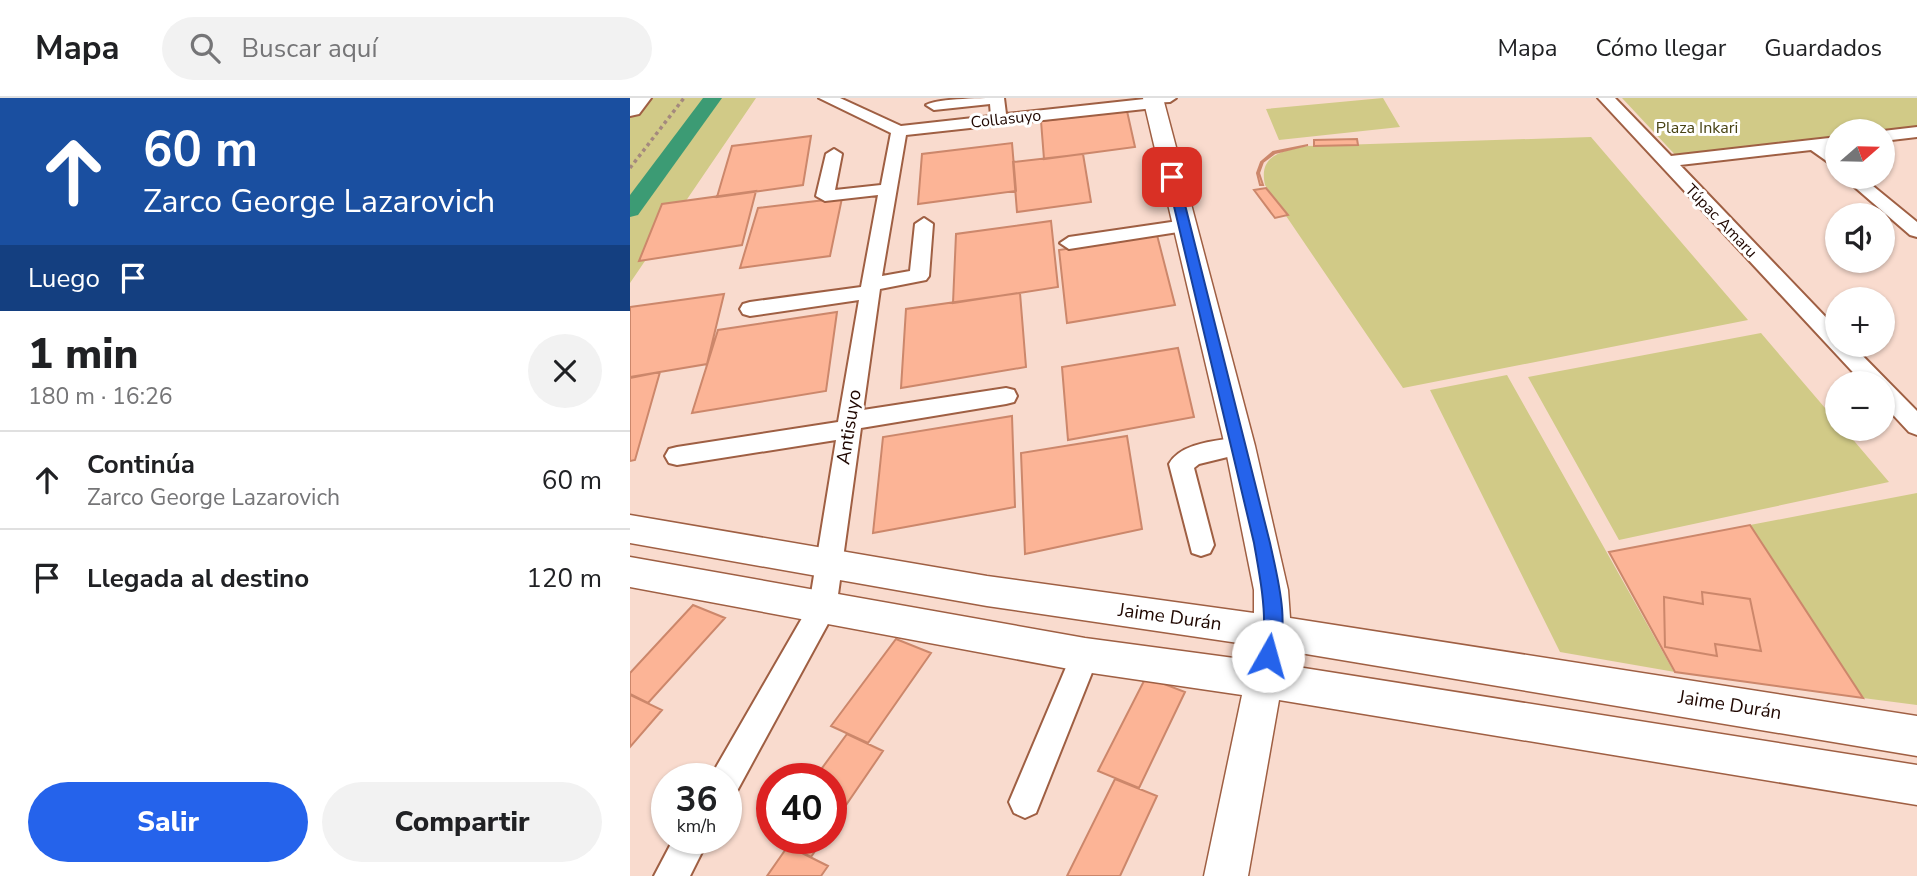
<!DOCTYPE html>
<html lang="es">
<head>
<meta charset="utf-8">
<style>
  :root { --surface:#fff; --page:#f2f2f2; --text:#202124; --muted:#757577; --line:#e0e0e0; --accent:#2563eb }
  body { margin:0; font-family:"Nunito Sans",sans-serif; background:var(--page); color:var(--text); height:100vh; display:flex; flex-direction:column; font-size:26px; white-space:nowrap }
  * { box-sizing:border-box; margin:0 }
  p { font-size:23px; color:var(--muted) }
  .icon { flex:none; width:38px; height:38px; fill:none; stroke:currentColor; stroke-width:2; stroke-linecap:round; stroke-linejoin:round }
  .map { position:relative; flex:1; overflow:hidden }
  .side { display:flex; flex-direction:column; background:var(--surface); width:630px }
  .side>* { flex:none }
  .banner { background:#1a4fa0; color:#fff; overflow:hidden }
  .needle { width:46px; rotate:70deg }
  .buttons { position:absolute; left:1195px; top:21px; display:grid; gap:14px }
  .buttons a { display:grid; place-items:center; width:70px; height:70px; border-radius:50%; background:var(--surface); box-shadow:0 2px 5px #0004; font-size:35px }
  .speed { position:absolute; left:21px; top:665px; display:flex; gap:14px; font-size:35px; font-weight:700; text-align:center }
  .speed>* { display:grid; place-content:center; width:91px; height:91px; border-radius:50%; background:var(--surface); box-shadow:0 2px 5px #0004; line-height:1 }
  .speed small { font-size:18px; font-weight:400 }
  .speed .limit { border:10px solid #d22; background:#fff; color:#111 }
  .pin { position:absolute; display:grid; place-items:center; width:60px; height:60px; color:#fff; margin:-30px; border-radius:14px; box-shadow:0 4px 10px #0006 }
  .me { position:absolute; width:77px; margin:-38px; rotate:7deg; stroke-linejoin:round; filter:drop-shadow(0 0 5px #0008) }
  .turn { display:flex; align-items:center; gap:24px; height:147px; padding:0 28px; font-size:32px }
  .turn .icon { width:91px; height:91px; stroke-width:2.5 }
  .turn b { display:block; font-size:49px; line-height:60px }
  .then { display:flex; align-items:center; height:66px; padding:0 28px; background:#0003; gap:14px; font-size:26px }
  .round { display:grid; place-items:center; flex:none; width:74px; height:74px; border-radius:37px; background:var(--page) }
  .headline { display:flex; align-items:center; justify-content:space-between; height:119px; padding:0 28px }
  h1 { font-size:42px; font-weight:800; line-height:52px }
  .button { display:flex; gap:14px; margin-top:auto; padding:14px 28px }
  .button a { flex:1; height:80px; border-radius:42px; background:var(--accent); color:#fff; font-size:28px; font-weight:800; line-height:80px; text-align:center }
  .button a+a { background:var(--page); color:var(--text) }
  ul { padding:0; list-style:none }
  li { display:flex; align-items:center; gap:21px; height:98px; padding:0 28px; border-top:2px solid var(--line) }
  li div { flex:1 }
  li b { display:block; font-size:26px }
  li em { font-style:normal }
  header { display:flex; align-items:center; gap:42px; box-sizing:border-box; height:98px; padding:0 35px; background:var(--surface); border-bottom:2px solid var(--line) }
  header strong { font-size:33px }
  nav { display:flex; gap:38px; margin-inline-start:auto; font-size:24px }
  .search { width:490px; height:63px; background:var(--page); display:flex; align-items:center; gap:18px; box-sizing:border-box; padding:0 24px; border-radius:38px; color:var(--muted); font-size:26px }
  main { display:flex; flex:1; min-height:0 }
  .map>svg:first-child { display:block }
  .green { fill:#d1ca87 }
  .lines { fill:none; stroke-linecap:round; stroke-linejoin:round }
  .canal { fill:#3c9b74; fill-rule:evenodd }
  .building { fill:#fcb496; stroke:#cc876b; stroke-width:2 }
  .pedestrian-casing { stroke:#9f5f43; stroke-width:4 }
  .minor-casing { stroke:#9f5f43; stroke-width:4 }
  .tertiary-casing { stroke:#9f5f43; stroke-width:3 }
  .trunk-casing { stroke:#9f5f43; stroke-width:4 }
  .path { stroke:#a4897e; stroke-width:3.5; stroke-dasharray:3.5 3.5; stroke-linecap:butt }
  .pedestrian { fill:#fff; fill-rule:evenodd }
  .minor { fill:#fff; fill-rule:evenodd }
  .tertiary { fill:#fff; fill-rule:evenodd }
  .trunk { fill:#fff; fill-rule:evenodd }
  .route { fill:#2563eb; stroke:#184099; stroke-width:2 }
  .labels { text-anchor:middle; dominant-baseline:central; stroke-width:6; stroke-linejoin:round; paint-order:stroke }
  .far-street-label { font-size:16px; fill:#1f0701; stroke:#fff }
  .far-park-label { font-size:16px; fill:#474213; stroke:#fff }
  .street-label { font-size:19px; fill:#1f0701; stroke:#fff }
</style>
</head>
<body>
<header>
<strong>Mapa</strong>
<div class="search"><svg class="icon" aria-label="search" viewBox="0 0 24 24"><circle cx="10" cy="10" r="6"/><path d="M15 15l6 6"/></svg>Buscar aquí</div>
<nav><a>Mapa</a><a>Cómo llegar</a><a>Guardados</a></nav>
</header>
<main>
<section class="side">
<div class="banner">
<div class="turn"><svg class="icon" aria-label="ahead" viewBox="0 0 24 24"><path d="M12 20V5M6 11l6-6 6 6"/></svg><div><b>60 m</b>Zarco George Lazarovich</div></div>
<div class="then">Luego<svg class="icon" aria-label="arrive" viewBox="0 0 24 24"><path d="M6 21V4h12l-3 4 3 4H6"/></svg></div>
</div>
<div class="headline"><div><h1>1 min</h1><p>180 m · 16:26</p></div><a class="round"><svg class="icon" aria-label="close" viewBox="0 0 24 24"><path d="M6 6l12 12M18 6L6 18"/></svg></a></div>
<ul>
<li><svg class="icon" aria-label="ahead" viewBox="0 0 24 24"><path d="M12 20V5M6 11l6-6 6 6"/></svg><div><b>Continúa</b><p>Zarco George Lazarovich</p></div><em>60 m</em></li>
<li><svg class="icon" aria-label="arrive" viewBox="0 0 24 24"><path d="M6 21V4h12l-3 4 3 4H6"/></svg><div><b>Llegada al destino</b></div><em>120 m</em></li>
</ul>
<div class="button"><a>Salir</a><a>Compartir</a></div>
</section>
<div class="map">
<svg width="1287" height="778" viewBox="0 0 1287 778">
  <rect width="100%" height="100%" fill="#f9dbce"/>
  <path class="green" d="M0,0H126L0,185Z
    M753,0L770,29L649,42L636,11Z
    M992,0H1287V35L1208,33L1207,44L1050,62Z
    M961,39L1118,222L773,290L635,87C628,56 653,53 678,48Z
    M1131,235L1207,324L1208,331H1214L1259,384L989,442L898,279Z
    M877,277L1044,574H1045L930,554L800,292Z
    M1287,395V607L1233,600L1120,427Z"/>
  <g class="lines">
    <path class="canal" d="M73,0H92L8,117L0,119V97Z"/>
  </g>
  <path class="building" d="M497,13L505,49L414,61L411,23Z
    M181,38L173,87L87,99L102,48Z
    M727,41L728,47L684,48V42Z
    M382,45L386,93L288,106L292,56Z
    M678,47L645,55L633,64L629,75L633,87H630L627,75L631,64L643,54Z
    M453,56L461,104L387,114L383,64Z
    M636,90L658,117L645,120L624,92Z
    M126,93L112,147L9,163L32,106Z
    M212,100L200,158L110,170L128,110Z
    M421,123L428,189L323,205L326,136Z
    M527,137L545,207L437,225L429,152Z
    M390,195L396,269L271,290L276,211Z
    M94,196L77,266L0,279V209Z
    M207,214L196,293L62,315L88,232Z
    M548,250L564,319L438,342L432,269Z
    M30,274L5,362L0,363V280Z
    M382,318L385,409L243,435L253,339Z
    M497,338L512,431L395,456L391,355Z
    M1120,427L1233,600L1045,574L979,454Z
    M1072,494L1120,501L1131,553L1085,546L1087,558L1035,549L1034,499L1073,506Z
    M63,507L95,520L18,605L0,596V575Z
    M266,541L301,555L238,645L201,628Z
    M516,579L555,594L509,690L468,673Z
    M0,597L32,612L0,649Z
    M217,636L253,653L201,729V681H184Z
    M485,681L527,698L490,778H437Z
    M144,740H194L181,759Z
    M158,748L198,768L191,778H137Z"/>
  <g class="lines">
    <g class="pedestrian-casing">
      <path id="pedestrian" d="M518,0H546L540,4L519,5Z"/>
    </g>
    <g class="minor-casing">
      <path id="minor" d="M189,0H210L271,28L361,18L360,6L304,12L296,7C308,0 356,0 374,0L376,16L524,0L532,5L524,10L276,37L252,178L280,173L285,126L294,120L303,126L299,178L296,182L250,191L233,312L376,290L384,292L387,298L384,304L376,306L231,330L206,511L107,693L96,698V681H81L85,671L179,508L206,342L47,367L39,365L35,358L39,351L47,349L208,324L229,202L120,218L113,216L110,211L113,206L120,204L231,189L248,97L195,103L186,98L196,56L204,51L212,56L205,92L251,87L261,35Z
        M968,0H985L1041,58L1208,39V49L1199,50L1208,57V71L1181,52L1050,67L1208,232V247H1222L1287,313V337L1279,334L1253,306V285H1233Z
        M1287,29V39L1253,43V33Z
        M1213,79H1232L1287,124V139L1280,137Z
        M555,122L561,124L564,128L561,132L439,151L430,145L439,139Z
        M610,339L618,342L622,348L618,354L569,366L564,370L584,447L580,455L571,458L562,455L539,366C551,344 588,343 610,339Z
        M455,544L465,548L469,557L406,715L395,720L384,715L379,704L445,548Z
        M44,740H79L60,778H24Z"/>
    </g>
    <g class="tertiary-casing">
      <path id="tertiary" d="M513,0H533L625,348L658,492L660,520L1287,618V658L658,553L655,567L1287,667V707L649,602L618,778H574L612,597L455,574L0,489V459L455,540L619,562L622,547L357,508L0,445V417L357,478L624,515V492L595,348Z"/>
    </g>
    <g class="trunk-casing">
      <path id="trunk" d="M0,0H21L9,16L0,18Z"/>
    </g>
    <path class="path" d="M0,70L54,0"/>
    <use href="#pedestrian" class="pedestrian"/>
    <use href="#minor" class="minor"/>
    <use href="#tertiary" class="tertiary"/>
    <use href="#trunk" class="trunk"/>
  </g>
  <path class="route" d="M542,76L548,79L640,445C648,482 661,528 645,564L638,567L632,564C627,554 634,544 634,532C635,503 629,474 624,445L537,79Z"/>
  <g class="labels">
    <g class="far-street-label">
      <text transform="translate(376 21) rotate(-6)">Collasuyo</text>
      <text transform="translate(1091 123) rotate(46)">Túpac Amaru</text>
    </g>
    <g class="far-park-label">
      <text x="1067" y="30">Plaza Inkari</text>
    </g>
    <g class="street-label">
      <text transform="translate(219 329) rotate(-81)">Antisuyo</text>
      <text transform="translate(540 519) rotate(8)">Jaime Durán</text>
      <text transform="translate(1100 607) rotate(9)">Jaime Durán</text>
    </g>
  </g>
</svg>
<div class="buttons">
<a><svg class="needle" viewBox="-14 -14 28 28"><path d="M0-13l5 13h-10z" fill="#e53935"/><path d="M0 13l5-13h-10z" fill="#757577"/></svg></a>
<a><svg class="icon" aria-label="sound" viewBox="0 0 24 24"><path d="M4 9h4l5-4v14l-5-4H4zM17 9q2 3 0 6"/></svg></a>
<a>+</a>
<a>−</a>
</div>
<div class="speed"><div>36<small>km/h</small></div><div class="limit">40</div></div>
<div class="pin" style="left:542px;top:79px;background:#d93025"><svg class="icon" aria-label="arrive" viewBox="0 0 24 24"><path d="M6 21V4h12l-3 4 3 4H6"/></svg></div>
<svg class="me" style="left:638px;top:558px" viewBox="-20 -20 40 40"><circle r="19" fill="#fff"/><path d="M0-13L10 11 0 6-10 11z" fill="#2563eb"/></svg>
</div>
</main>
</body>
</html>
